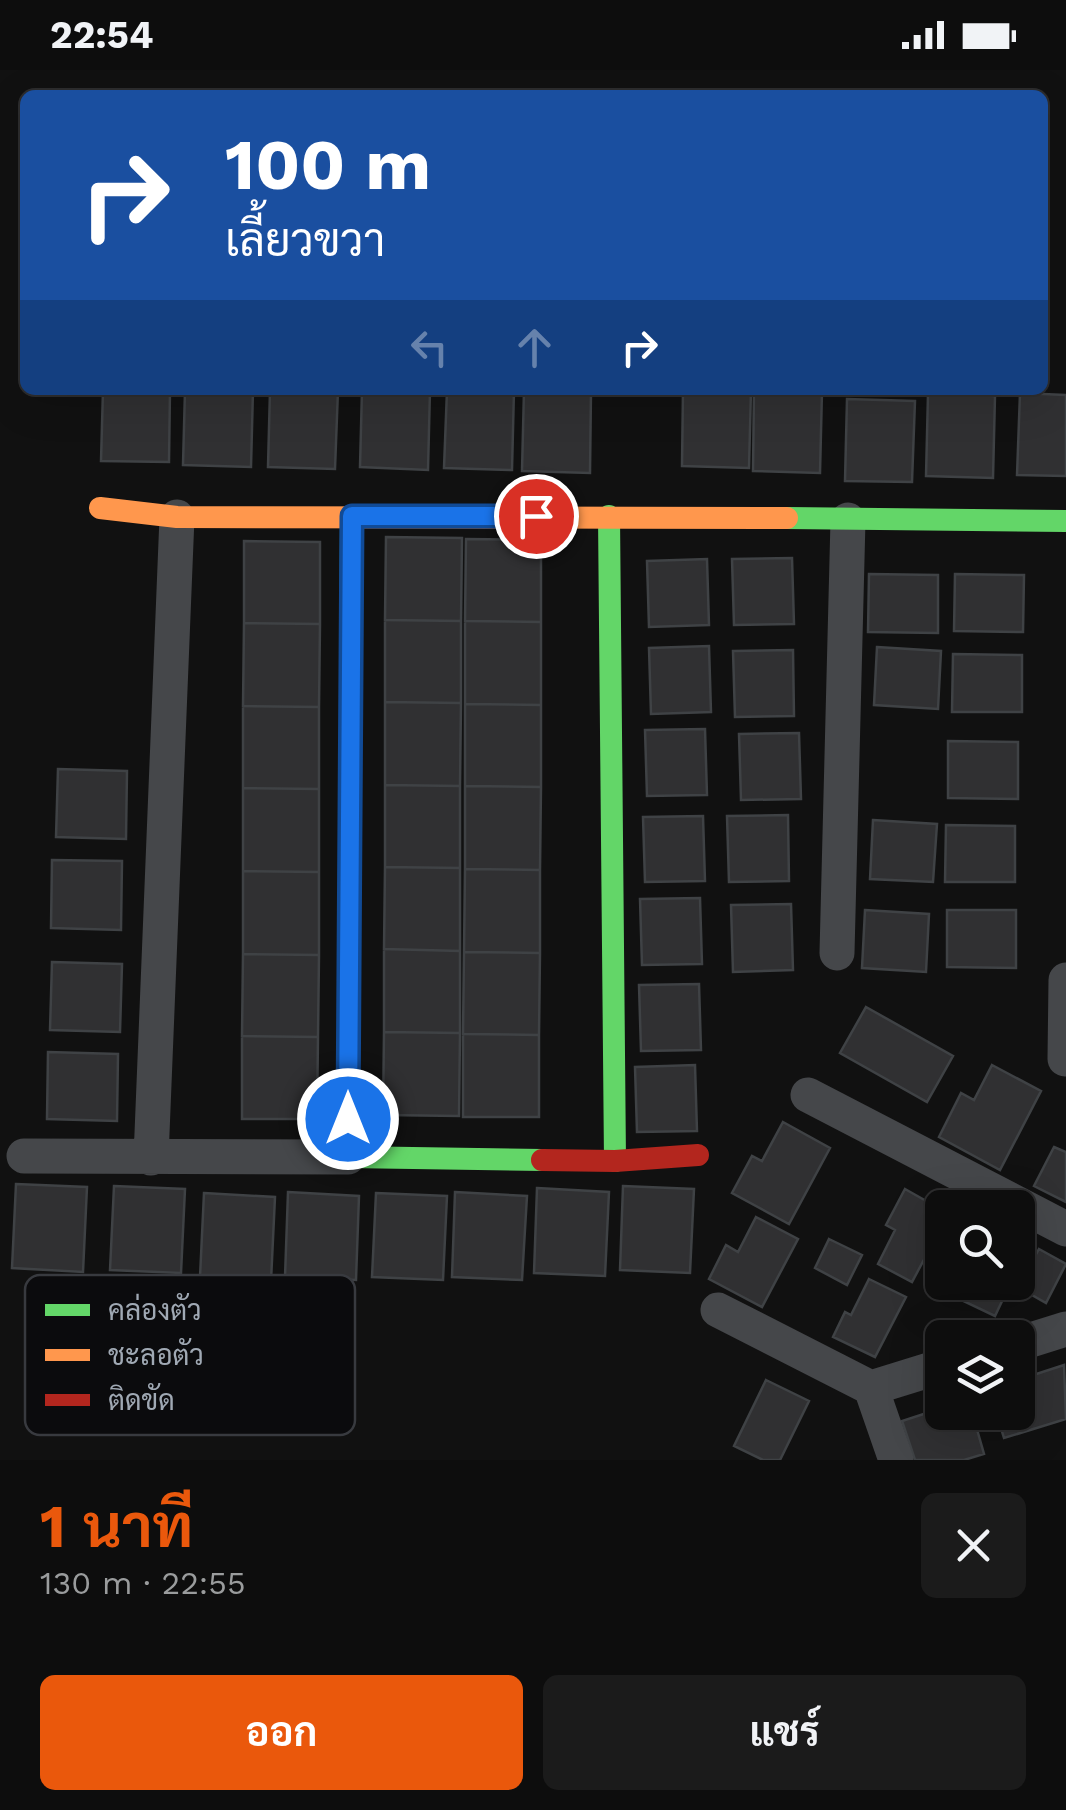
<!DOCTYPE html>
<html lang="th">
<head>
<meta charset="utf-8">
<style>
  :root { --surface:#0d0d0d; --page:#1b1b1b; --text:#f1f3f6; --muted:#9a9c9d; --line:#2d2d2e; --accent:#ea580c }
  body { margin:0; font-family:"Work Sans",Sarabun,sans-serif; background:var(--page); color:var(--text); height:100vh; display:flex; flex-direction:column; font-size:38px; white-space:nowrap }
  * { box-sizing:border-box; margin:0 }
  p { font-size:32px; color:var(--muted) }
  .icon { flex:none; width:55px; height:55px; fill:none; stroke:currentColor; stroke-width:2; stroke-linecap:round; stroke-linejoin:round }
  .map { position:relative; height:1390px; overflow:hidden }
  .side { display:flex; flex-direction:column; background:var(--surface); flex:1 }
  .side>* { flex:none }
  .hud { position:absolute; left:20px; top:20px; width:1028px; height:305px; border-radius:15px; box-shadow:0 10px 40px #0002,0 0 0 2px var(--line); background:#1a4fa0; color:#fff; overflow:hidden }
  .tools { position:absolute; left:925px; top:1120px; display:grid; gap:20px }
  .tools a { display:grid; place-items:center; width:110px; height:110px; border-radius:15px; background:var(--surface); box-shadow:0 10px 40px #0002,0 0 0 2px var(--line); font-size:50px }
  .pin { position:absolute; display:grid; place-items:center; width:85px; height:85px; color:#fff; margin:-42px; border:5px solid #fff; border-radius:50%; box-shadow:0 2px 10px #0007 }
  .me { position:absolute; width:110px; margin:-55px; rotate:0deg; stroke-linejoin:round; filter:drop-shadow(0 0 8px #0008) }
  .turn { display:flex; align-items:center; gap:35px; height:210px; padding:0 40px; font-size:45px }
  .turn .icon { width:130px; height:130px; stroke-width:2.5 }
  .turn b { display:block; font-size:70px; line-height:85px }
  .lanes { display:flex; align-items:center; height:95px; padding:0 40px; background:#0003; justify-content:center; gap:50px; direction:ltr }
  .lanes .off { opacity:.35 }
  .round { display:grid; place-items:center; flex:none; width:105px; height:105px; border-radius:15px; background:var(--page) }
  .summary { display:flex; align-items:center; justify-content:space-between; height:170px; padding:0 40px }
  h1 { font-size:60px; font-weight:700; line-height:75px; color:var(--accent) }
  .cta { display:flex; gap:20px; margin-top:auto; padding:20px 40px }
  .cta a { flex:1; height:115px; border-radius:15px; background:var(--accent); color:#fff; font-size:40px; font-weight:700; line-height:115px; text-align:center }
  .cta a+a { background:var(--page); color:var(--text) }
  .status { display:flex; justify-content:space-between; align-items:center; height:70px; padding:0 50px; background:var(--surface); direction:ltr }
  .status svg { height:28px; fill:currentColor }
  .map>svg:first-child { display:block }
  .building { fill:#303032; stroke:#3f4245; stroke-width:2.5 }
  .lines { fill:none; stroke-linecap:round; stroke-linejoin:round }
  .street { stroke:#45474a; stroke-width:35 }
  .fast { stroke:#63d668; stroke-width:22 }
  .slow { stroke:#ff974d; stroke-width:22 }
  .jam { stroke:#b3261e; stroke-width:22 }
  .route-casing { stroke:#114b97; stroke-width:25 }
  .route { stroke:#1a73e8; stroke-width:18 }
  .key { fill:#0b0b0d; stroke:#383a3f; stroke-width:2.5 }
  .key-label { font-size:28px; fill:#a0a9b4 }
</style>
</head>
<body>
<div class="status"><b>22:54</b><svg viewBox="0 0 49 12"><path d="M0 12V9h3v3zM5 12V6h3v6zM10 12V3h3v9zM15 12V0h3v12zM26 1h20v11H26zM47 4h2v5h-2z"/></svg></div>
<div class="map">
<svg width="1066" height="1390" viewBox="0 0 1066 1390">
  <rect width="100%" height="100%" fill="#111"/>
  <path class="building" d="M103,320H170L169,392L101,391Z
    M185,320H253L251,397L183,395Z
    M270,320H338L335,399L268,397Z
    M362,320H430L428,400L360,397Z
    M447,320H514L512,400L444,398Z
    M524,320L591,321L590,403L522,401Z
    M683,320H751L749,398L682,396Z
    M754,320L822,321L820,403L753,401Z
    M1020,323L1066,325V406L1017,405Z
    M928,324L995,326L993,408L926,406Z
    M847,329L915,331L912,412L845,411Z
    M386,467L462,468L461,551L385,550Z
    M466,469L541,470V552L465,551Z
    M244,471L320,472V554L244,553Z
    M792,488L794,554L734,555L732,489Z
    M707,489L709,555L649,557L647,491Z
    M869,504L938,505V563L868,562Z
    M955,504L1024,505L1023,562L954,561Z
    M385,550L461,551V633L385,632Z
    M465,551L541,552V635L465,634Z
    M244,553L320,554L319,637L243,636Z
    M709,576L711,642L651,644L649,578Z
    M877,577L941,581L938,639L874,635Z
    M793,580L794,646L735,647L733,581Z
    M953,584L1022,585V642H952Z
    M385,632L461,633L460,716L385,715Z
    M465,634L541,635V717L465,716Z
    M243,636L319,637V719L243,718Z
    M705,659L707,725L647,726L645,660Z
    M799,663L801,729L741,730L739,664Z
    M948,671L1018,672V729L948,728Z
    M58,699L127,701L126,769L56,767Z
    M385,715L460,716V798L385,797Z
    M465,716L541,717L540,800L465,799Z
    M243,718L319,719V802L243,801Z
    M788,745L789,811L729,812L727,746Z
    M703,746L705,811L645,812L643,747Z
    M873,750L937,754L933,812L870,809Z
    M946,755L1015,756V812H945Z
    M52,790L122,791L121,860L51,858Z
    M385,797L460,798V881L384,879Z
    M465,799L540,800V883L464,882Z
    M243,801L319,802V885L243,884Z
    M700,828L702,894L642,895L640,829Z
    M791,834L793,900L733,902L731,835Z
    M865,840L929,844L926,902L862,898Z
    M947,840H1016V898L947,897Z
    M384,879L460,881V963L384,962Z
    M464,882L540,883L539,965L463,964Z
    M243,884L319,885L318,967L242,966Z
    M52,892L122,894L120,962L50,960Z
    M699,914L701,980L641,981L639,915Z
    M866,937L953,986L927,1032L840,983Z
    M384,962L460,963L459,1046L383,1045Z
    M463,964L539,965V1047H463Z
    M242,966L318,967L317,1049H242Z
    M48,982L118,984L117,1051L47,1049Z
    M695,995L697,1061L637,1062L635,997Z
    M992,995L1041,1021L1000,1100L939,1067L961,1023L974,1030Z
    M783,1052L830,1078L789,1154L732,1123L752,1086L762,1091Z
    M1054,1077L1066,1082V1132L1034,1116Z
    M16,1114L87,1117L83,1202L12,1198Z
    M114,1116L185,1119L181,1203L110,1200Z
    M623,1116L694,1119L690,1203L620,1200Z
    M537,1118L609,1122L605,1206L534,1203Z
    M905,1119L942,1140V1156L912,1212L878,1194L895,1160L886,1155Z
    M288,1122L359,1126L356,1210L285,1207Z
    M455,1122L527,1126L522,1210L452,1207Z
    M204,1123L275,1127L271,1211L200,1207Z
    M376,1123L447,1126L443,1210L372,1207Z
    M756,1147L798,1169L762,1237L709,1209L726,1175L738,1182Z
    M829,1169L862,1185L847,1215L815,1198Z
    M1039,1179L1066,1194L1046,1233L1018,1217Z
    M869,1209L906,1227L875,1287L833,1267L845,1242L851,1245Z
    M966,1212H1011L995,1246L959,1229Z
    M1064,1295L1066,1349L1004,1368L996,1342H1018V1310Z
    M766,1310L809,1331L780,1390H763L734,1376Z
    M942,1338V1342H972L984,1384L964,1390H915L902,1351Z"/>
  <g class="lines">
    <path class="street" d="M837,883L848,450
      M1065,989L1066,910
      M808,1025L1066,1159
      M24,1086L348,1087
      M151,1088L177,447
      M718,1240L871,1318L896,1390
      M1018,1274L1066,1259
      M871,1318L942,1296"/>
    <path class="fast" d="M351,446L348,1087L542,1090
      M609,446L615,1091
      M787,448L1066,451"/>
    <path class="slow" d="M100,438L177,447L787,448"/>
    <path class="jam" d="M542,1090L615,1091L698,1085"/>
  </g>
  <g class="lines">
    <g class="route-casing">
      <path id="route" d="M348,1049L352,446H536"/>
    </g>
    <use href="#route" class="route"/>
  </g>
  <rect x="25" y="1205" width="330" height="160" rx="15" class="key"/>
  <rect x="45" y="1234" width="45" height="12" fill="#63d668"/>
  <rect x="45" y="1279" width="45" height="12" fill="#ff974d"/>
  <rect x="45" y="1324" width="45" height="12" fill="#b3261e"/>
  <g class="key-label">
    <text x="108" y="1250">คล่องตัว</text>
    <text x="108" y="1295">ชะลอตัว</text>
    <text x="108" y="1340">ติดขัด</text>
  </g>
</svg>
<div class="tools">
<a><svg class="icon" aria-label="search" viewBox="0 0 24 24"><circle cx="10" cy="10" r="6"/><path d="M15 15l6 6"/></svg></a>
<a><svg class="icon" aria-label="layers" viewBox="0 0 24 24"><path d="M12 4l9 5-9 5-9-5zM3 14l9 5 9-5"/></svg></a>
</div>
<div class="pin" style="left:536px;top:446px;background:#d93025"><svg class="icon" aria-label="arrive" viewBox="0 0 24 24"><path d="M6 21V4h12l-3 4 3 4H6"/></svg></div>
<svg class="me" style="left:348px;top:1049px" viewBox="-20 -20 40 40"><circle r="17" fill="#1a73e8" stroke="#fff" stroke-width="3"/><path d="M0-11L8 9 0 5-8 9z" fill="#fff"/></svg>
<div class="hud">
<div class="turn"><svg class="icon" aria-label="right" viewBox="0 0 24 24"><path d="M7 20v-9h11M14 6l5 5-5 5"/></svg><div><b>100 m</b>เลี้ยวขวา</div></div>
<div class="lanes"><svg class="icon off" aria-label="left" viewBox="0 0 24 24"><path d="M17 20v-9H6M10 6l-5 5 5 5"/></svg><svg class="icon off" aria-label="ahead" viewBox="0 0 24 24"><path d="M12 20V5M6 11l6-6 6 6"/></svg><svg class="icon" aria-label="right" viewBox="0 0 24 24"><path d="M7 20v-9h11M14 6l5 5-5 5"/></svg></div>
</div>
</div>
<section class="side">
<div class="summary"><div><h1>1 นาที</h1><p>130 m · 22:55</p></div><a class="round"><svg class="icon" aria-label="close" viewBox="0 0 24 24"><path d="M6 6l12 12M18 6L6 18"/></svg></a></div>
<div class="cta"><a>ออก</a><a>แชร์</a></div>
</section>
</body>
</html>
